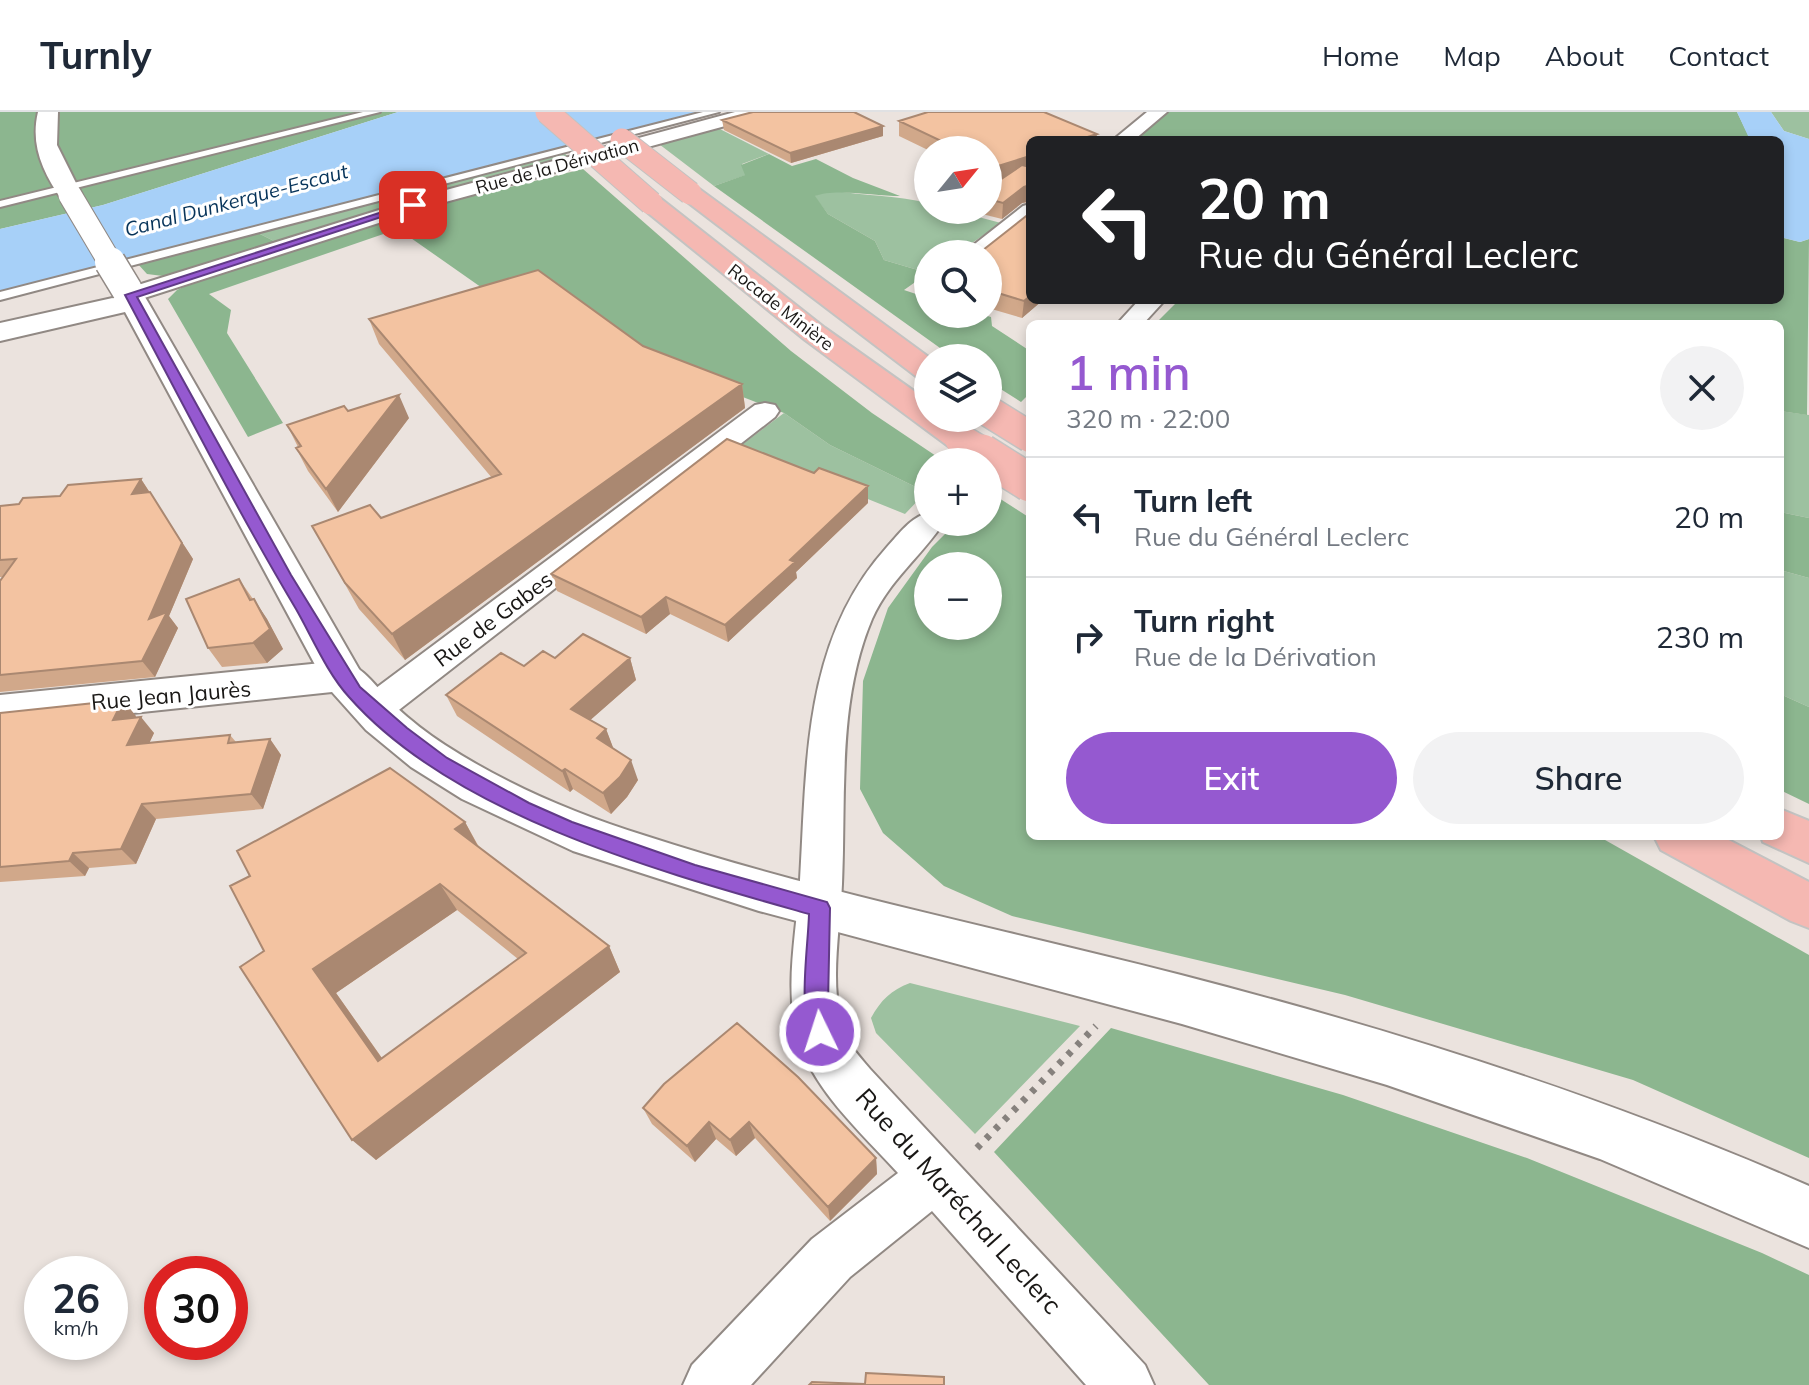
<!DOCTYPE html>
<html lang="en">
<head>
<meta charset="utf-8">
<style>
  :root { --surface:#fff; --page:#f2f2f3; --text:#1f2937; --muted:#747a83; --line:#e0e1e3; --accent:#9559d0 }
  body { margin:0; font-family:Mulish,sans-serif; background:var(--page); color:var(--text); height:100vh; display:flex; flex-direction:column; font-size:30px; white-space:nowrap }
  * { box-sizing:border-box; margin:0 }
  p { font-size:26px; color:var(--muted) }
  .icon { flex:none; width:44px; height:44px; fill:none; stroke:currentColor; stroke-width:2; stroke-linecap:round; stroke-linejoin:round }
  .map { position:relative; flex:1; overflow:hidden }
  .details { position:absolute; left:1026px; top:208px; width:758px; height:520px; display:flex; flex-direction:column; background:var(--surface); border-radius:12px; box-shadow:0 4px 12px #0003 }
  .details>* { flex:none }
  .banner { position:absolute; left:1026px; top:24px; width:758px; height:168px; border-radius:12px; box-shadow:0 4px 12px #0003; background:#202124; color:#fff; overflow:hidden }
  .needle { width:52px; rotate:60deg }
  .fabs { position:absolute; left:914px; top:24px; display:grid; gap:16px }
  .fabs a { display:grid; place-items:center; width:88px; height:88px; border-radius:50%; background:var(--surface); box-shadow:0 4px 12px #0003; font-size:40px }
  .speed { position:absolute; left:24px; top:1144px; display:flex; gap:16px; font-size:40px; font-weight:700; text-align:center }
  .speed>* { display:grid; place-content:center; width:104px; height:104px; border-radius:50%; background:var(--surface); box-shadow:0 4px 12px #0003; line-height:1 }
  .speed small { font-size:20px; font-weight:400 }
  .speed .limit { border:12px solid #d22; background:#fff; color:#111 }
  .pin { position:absolute; display:grid; place-items:center; width:68px; height:68px; color:#fff; margin:-34px; border-radius:16px; box-shadow:0 4px 12px #0006 }
  .me { position:absolute; width:88px; margin:-44px; rotate:356deg; stroke-linejoin:round; filter:drop-shadow(0 0 6px #0008) }
  .turn { display:flex; align-items:center; gap:28px; height:168px; padding:0 40px; font-size:36px }
  .turn .icon { width:104px; height:104px; stroke-width:2.5 }
  .turn b { display:block; font-size:56px; line-height:68px }
  .round { display:grid; place-items:center; flex:none; width:84px; height:84px; border-radius:42px; background:var(--page) }
  .headline { display:flex; align-items:center; justify-content:space-between; height:136px; padding:0 40px }
  h1 { font-size:48px; font-weight:600; line-height:60px; color:var(--accent) }
  .button { display:flex; gap:16px; margin-top:auto; padding:16px 40px }
  .button a { flex:1; height:92px; border-radius:48px; background:var(--accent); color:#fff; font-size:32px; font-weight:600; line-height:92px; text-align:center }
  .button a+a { background:var(--page); color:var(--text) }
  ul { padding:0; list-style:none }
  li { display:flex; align-items:center; gap:24px; height:120px; padding:0 40px; border-top:2px solid var(--line) }
  li div { flex:1 }
  li b { display:block; font-size:30px }
  li em { font-style:normal }
  header { display:flex; align-items:center; gap:48px; box-sizing:border-box; height:112px; padding:0 40px; background:var(--surface); border-bottom:2px solid var(--line) }
  header strong { font-size:38px }
  nav { display:flex; gap:44px; margin-inline-start:auto; font-size:28px }
  .map>svg:first-child { display:block }
  .green { fill:#9dc1a0 }
  .forest { fill:#8cb68f; fill-rule:evenodd }
  .water { fill:#a7d0f8 }
  .lines { fill:none; stroke-linecap:round; stroke-linejoin:round }
  .service-casing { stroke:#918984; stroke-width:4 }
  .minor-casing { stroke:#918984; stroke-width:4 }
  .tertiary-casing { stroke:#918984; stroke-width:4 }
  .secondary-casing { stroke:#918984; stroke-width:4 }
  .motorway-casing { stroke:#c3c3c2; stroke-width:4 }
  .path { stroke:#86817d; stroke-width:7; stroke-dasharray:5 8; stroke-linecap:butt }
  .service { fill:#fff; fill-rule:evenodd }
  .minor { fill:#fff; fill-rule:evenodd }
  .tertiary { fill:#fff; fill-rule:evenodd }
  .secondary { fill:#fff; fill-rule:evenodd }
  .motorway { fill:#f5b8b2; fill-rule:evenodd }
  .tertiary-bridge-far1-casing { stroke:#918984; stroke-width:25; stroke-linecap:butt }
  .tertiary-bridge-casing { stroke:#918984; stroke-width:33; stroke-linecap:butt }
  .motorway-bridge-far2-casing { stroke:#c3c3c2; stroke-width:25; stroke-linecap:butt }
  .motorway-bridge-far1-casing { stroke:#c3c3c2; stroke-width:33; stroke-linecap:butt }
  .motorway-bridge-casing { stroke:#c3c3c2; stroke-width:40; stroke-linecap:butt }
  .tertiary-bridge-far1 { stroke:#fff; stroke-width:23 }
  .tertiary-bridge { stroke:#fff; stroke-width:30 }
  .motorway-bridge-far2 { stroke:#f5b8b2; stroke-width:23 }
  .motorway-bridge-far1 { stroke:#f5b8b2; stroke-width:30 }
  .motorway-bridge { stroke:#f5b8b2; stroke-width:37 }
  .wall { fill:#d1a88a; fill-rule:evenodd }
  .shaded-wall { fill:#aa8871 }
  .building { fill:#f3c3a1; stroke:#aa8871; stroke-width:2; fill-rule:evenodd }
  .route { fill:#9559d0; stroke:#613a87; stroke-width:2 }
  .labels { text-anchor:middle; dominant-baseline:central; stroke-width:6; stroke-linejoin:round; paint-order:stroke }
  .far-street-label { font-size:18px; fill:#191715; stroke:#fff }
  .far-water-label { font-size:20px; font-style:italic; fill:#07345a; stroke:#fff }
  .street-label { font-size:22px; fill:#191715; stroke:#fff }
  .near-street-label { font-size:26px; fill:#191715; stroke:#fff }
</style>
</head>
<body>
<header>
<strong>Turnly</strong>
<nav><a>Home</a><a>Map</a><a>About</a><a>Contact</a></nav>
</header>
<div class="map">
<svg width="1809" height="1273" viewBox="0 0 1809 1273">
  <rect width="100%" height="100%" fill="#ebe3de"/>
  <path class="green" d="M1771,0H1809V27L1784,19Z
    M714,14L769,42L742,52L746,63L714,74L655,29Z
    M564,41L570,46L280,132L256,120Z
    M830,78C863,84 896,83 928,91V98H952L1001,111L956,142H928V161L884,148L875,129L828,102L814,84Z
    M1780,299L1809,303V406L1780,400Z
    M784,301L830,333L926,380L905,402L739,335Z
    M1780,458L1809,466V595L1780,582Z
    M910,871L1080,914L975,1022L876,921L871,906C881,888 891,878 910,871Z"/>
  <path class="forest" d="M0,0H398L103,93L0,117Z
    M1168,0H1737L1750,27H1134Z
    M769,42L792,54L816,47L853,66L900,84C875,84 834,76 815,84L828,102L875,129L884,148L928,161L904,178L928,186V202H980L991,205L992,214L1030,239V281L1021,290L988,269V246H954L714,74L745,63L741,53Z
    M583,57L791,239L872,301L945,350H928V378L926,380L830,333L784,301L650,249L615,269L398,117L209,182L231,198L227,221L283,311L248,325L168,187L177,178L205,165L453,85L478,83Z
    M256,120L280,132L171,165L147,162L137,151Z
    M1780,125L1800,130L1809,127L1807,303L1780,299V212H1155L1179,188H1780Z
    M988,379L1030,406V724H1598L1809,843V1046L1633,968L1345,883L1012,804L944,774L883,721L860,677L863,569L888,496L932,435L957,410H988ZM928,454H988V514H928Z
    M1780,400L1809,406V466L1780,458Z
    M1780,582L1809,595V692L1780,678Z
    M1111,916L1343,983L1527,1046L1762,1141L1809,1163V1273H1209L994,1040Z"/>
  <path class="water" d="M398,0H697L0,180V117L103,93Z
    M1737,0H1771L1784,19L1809,27V127L1800,130L1780,125V28H1727L1725,25L1749,26Z"/>
  <g class="lines">
    <g class="service-casing">
      <path id="service" d="M363,0H380L0,95V89Z
        M703,0H719L0,188V180Z"/>
    </g>
    <g class="minor-casing">
      <path id="minor" d="M735,0H765L762,4L438,92L138,188H122L118,183L122,178L424,84Z
        M1147,0H1167L1134,28H1113Z
        M1030,92V108L987,142H962L1023,94Z
        M1139,188H1165L1143,212H1117Z
        M765,291L775,293L779,299L775,305L386,608L373,612L360,608L355,598L360,588L755,293Z
        M928,401V410H944C921,445 890,467 872,507C837,590 846,684 842,772C840,818 829,872 843,917C847,932 861,946 870,957L1145,1253L1154,1273H1086L932,1099L850,1165L751,1273H683L692,1253L812,1127L898,1061C861,1020 809,975 796,919C785,870 797,817 800,768C807,650 803,528 887,435C899,422 911,405 928,401Z"/>
    </g>
    <g class="tertiary-casing">
      <path id="tertiary" d="M38,0H58L57,33L82,83L78,88H62C43,61 30,33 38,0Z
        M127,170L137,172L148,190L363,564L357,575L342,579L327,575L125,200L0,229V211L117,185L113,178L117,172Z"/>
    </g>
    <g class="secondary-casing">
      <path id="secondary" d="M342,549C366,556 377,577 395,594C410,608 428,622 445,633C507,673 575,702 646,724C821,781 1003,817 1181,863C1395,918 1606,985 1809,1074V1136L1600,1047L1387,973L1182,912L759,799L573,739L462,687L411,655L366,618L332,580L0,615V583Z"/>
    </g>
    <g class="motorway-casing">
      <path id="motorway" d="M690,74L698,76L930,246L928,268L917,265L682,86L678,81L682,76Z
        M651,84L660,86L825,216L928,289V306C949,306 964,309 976,327L972,334L960,337L948,334L805,228L642,96L639,91L642,86Z
        M1780,697L1809,709V751L1763,730L1761,724H1780Z
        M1654,724H1721L1809,770V816L1791,809L1661,738Z"/>
    </g>
    <path class="path" d="M977,1036L1096,914"/>
    <use href="#service" class="service"/>
    <use href="#minor" class="minor"/>
    <use href="#tertiary" class="tertiary"/>
    <use href="#secondary" class="secondary"/>
    <use href="#motorway" class="motorway"/>
    <g class="tertiary-bridge-far1-casing">
      <path id="tertiary-bridge-far1" d="M70,83L111,152"/>
    </g>
    <g class="tertiary-bridge-casing">
      <path id="tertiary-bridge" d="M110,150L127,178"/>
    </g>
    <g class="motorway-bridge-far2-casing">
      <path id="motorway-bridge-far2" d="M547,0L651,91
        M622,28L690,81"/>
    </g>
    <g class="motorway-bridge-far1-casing">
      <path id="motorway-bridge-far1" d="M988,299L1030,325
        M960,327L986,343"/>
    </g>
    <g class="motorway-bridge-casing">
      <path id="motorway-bridge" d="M982,341L1030,371"/>
    </g>
    <use href="#tertiary-bridge-far1" class="tertiary-bridge-far1"/>
    <use href="#tertiary-bridge" class="tertiary-bridge"/>
    <use href="#motorway-bridge-far2" class="motorway-bridge-far2"/>
    <use href="#motorway-bridge-far1" class="motorway-bridge-far1"/>
    <use href="#motorway-bridge" class="motorway-bridge"/>
  </g>
  <path class="wall" d="M722,8L883,14V24L791,51L724,18Z
    M899,9L1030,28V90L1022,91L1002,107L974,100V98H988V76L998,69L994,70L988,67V38H928L899,24Z
    M1030,96V188H1043L1022,206L988,196V142L1029,102Z
    M369,207L643,234L742,272L745,296L405,548L359,497L312,414L381,406L492,366L379,232Z
    M348,299L409,306L338,400L308,359L296,336L298,335L287,313Z
    M141,367L193,447L169,504L178,516L155,565L0,580V469L3,465H0V394L19,392L60,384Z
    M868,391L796,460L797,466L728,530L670,502L646,522L557,479L551,462Z
    M239,467L267,507L283,537L267,551L222,555L208,536Z
    M555,546H630L636,568L590,608L606,617L613,636L638,668L627,685L611,702L573,677L570,680L457,604L446,583Z
    M0,601L136,604L135,606L154,621L149,631L230,623L236,630L270,627L281,643L263,697L156,707L136,752L89,756L85,764L0,770Z
    M465,710L479,735L609,834L620,860L376,1048L240,855ZM457,798L518,847L382,946L336,881Z
    M664,972L876,1046L877,1062L830,1109L755,1026L736,1044L716,1027L695,1050L652,1012L643,996Z"/>
  <path class="shaded-wall" d="M883,14V24L791,51L790,41Z
    M1097,22L1096,28H1078Z
    M1030,44V59L994,70L995,55Z
    M1030,73L1029,89L1022,91L1002,107L1003,91L1024,75Z
    M1030,184V188H1043L1022,206L1024,189Z
    M742,272L745,296L405,548L392,522Z
    M399,283L409,306L338,400L326,377Z
    M141,367L193,447L169,504L178,516L155,565L142,549L132,382Z
    M868,374V391L796,460L797,466L728,530L725,513L790,448Z
    M666,485L670,502L646,522L641,505Z
    M254,487L267,507L283,537L267,551L253,531Z
    M630,546L636,568L579,618L571,597Z
    M123,588L136,604L127,624L113,608Z
    M141,605L154,621L141,649L127,633Z
    M606,617L614,638L597,626Z
    M270,627L281,643L263,697L251,682Z
    M631,648L638,668L627,685L611,702L603,681Z
    M565,657L573,677L570,680L562,659Z
    M142,692L156,707L136,752L121,737Z
    M465,710L480,738L455,717Z
    M73,741L89,756L85,764L69,749Z
    M440,772L457,798L336,881L400,972L378,949L313,857Z
    M609,834L620,860L376,1048L352,1028Z
    M709,1010L716,1027L695,1050L687,1034Z
    M749,1010L755,1026L736,1044L730,1028Z
    M876,1046L877,1062L830,1109L828,1095Z"/>
  <path class="building" d="M753,0H854L883,14L790,41L722,8Z
    M928,0H1044L1097,22L1078,28H1030V44L995,55L988,51V38H960L899,9Z
    M1022,53L1030,55V73L1024,75L1003,91L988,87V76Z
    M1030,101V184L1024,189L988,178V155L991,153H988V142H978Z
    M538,158L643,234L742,272L392,522L345,471L312,414L370,393L381,406L501,362L369,207Z
    M399,283L326,377L296,336L301,334L287,313L344,294L348,299Z
    M727,327L814,361L819,356L868,374L790,448L795,450L725,513L666,485L641,505L551,462Z
    M141,367L132,382L150,380L182,431L149,507L167,500L142,549L0,563V469L16,447L0,448V394L19,392L23,386L60,384L68,373Z
    M239,467L250,488L254,487L270,517L253,531L208,536L186,487Z
    M583,522L630,546L571,597L606,617L597,626L631,648L620,665L603,681L565,657L562,659L446,583L501,541L524,554L543,539L555,546Z
    M123,588L113,608L141,605L127,633L230,623L228,631L270,627L251,682L142,692L121,737L73,741L69,749L0,755V601Z
    M390,656L465,710L455,717L609,834L352,1028L240,855L264,839L230,774L250,764L237,739ZM440,772L526,841L378,949L313,857Z
    M737,911L798,965L876,1046L828,1095L749,1010L730,1028L709,1010L687,1034L643,996L664,972Z
    M866,1261L944,1265V1273H809L812,1270L865,1272Z"/>
  <path class="route" d="M410,91L418,93L137,185L291,463L360,575L407,616L447,646L529,691L572,710L695,753L827,790L830,796L828,892L831,920L828,927L820,930L812,927C798,895 808,837 809,802C661,760 454,704 349,585C327,561 312,525 296,497C235,395 181,288 125,183Z"/>
  <g class="labels">
    <g class="far-street-label">
      <text transform="translate(557 54) rotate(-15)">Rue de la Dérivation</text>
      <text transform="translate(781 195) rotate(38)">Rocade Minière</text>
    </g>
    <g class="far-water-label">
      <text transform="translate(236 88) rotate(-15)">Canal Dunkerque-Escaut</text>
    </g>
    <g class="street-label">
      <text transform="translate(493 507) rotate(-37)">Rue de Gabes</text>
      <text transform="translate(171 583) rotate(-5)">Rue Jean Jaurès</text>
    </g>
    <g class="near-street-label">
      <text transform="translate(959 1089) rotate(48)">Rue du Maréchal Leclerc</text>
    </g>
  </g>
</svg>
<div class="fabs">
<a><svg class="needle" viewBox="-14 -14 28 28"><path d="M0-13l5 13h-10z" fill="#e53935"/><path d="M0 13l5-13h-10z" fill="#747a83"/></svg></a>
<a><svg class="icon" aria-label="search" viewBox="0 0 24 24"><circle cx="10" cy="10" r="6"/><path d="M15 15l6 6"/></svg></a>
<a><svg class="icon" aria-label="layers" viewBox="0 0 24 24"><path d="M12 4l9 5-9 5-9-5zM3 14l9 5 9-5"/></svg></a>
<a>+</a>
<a>−</a>
</div>
<div class="speed"><div>26<small>km/h</small></div><div class="limit">30</div></div>
<div class="pin" style="left:413px;top:93px;background:#d93025"><svg class="icon" aria-label="arrive" viewBox="0 0 24 24"><path d="M6 21V4h12l-3 4 3 4H6"/></svg></div>
<svg class="me" style="left:820px;top:920px" viewBox="-20 -20 40 40"><circle r="17" fill="#9559d0" stroke="#fff" stroke-width="3"/><path d="M0-11L8 9 0 5-8 9z" fill="#fff"/></svg>
<div class="banner">
<div class="turn"><svg class="icon" aria-label="left" viewBox="0 0 24 24"><path d="M17 20v-9H6M10 6l-5 5 5 5"/></svg><div><b>20 m</b>Rue du Général Leclerc</div></div>
</div>
<section class="details">
<div class="headline"><div><h1>1 min</h1><p>320 m · 22:00</p></div><a class="round"><svg class="icon" aria-label="close" viewBox="0 0 24 24"><path d="M6 6l12 12M18 6L6 18"/></svg></a></div>
<ul>
<li><svg class="icon" aria-label="left" viewBox="0 0 24 24"><path d="M17 20v-9H6M10 6l-5 5 5 5"/></svg><div><b>Turn left</b><p>Rue du Général Leclerc</p></div><em>20 m</em></li>
<li><svg class="icon" aria-label="right" viewBox="0 0 24 24"><path d="M7 20v-9h11M14 6l5 5-5 5"/></svg><div><b>Turn right</b><p>Rue de la Dérivation</p></div><em>230 m</em></li>
</ul>
<div class="button"><a>Exit</a><a>Share</a></div>
</section>
</div>
</body>
</html>
